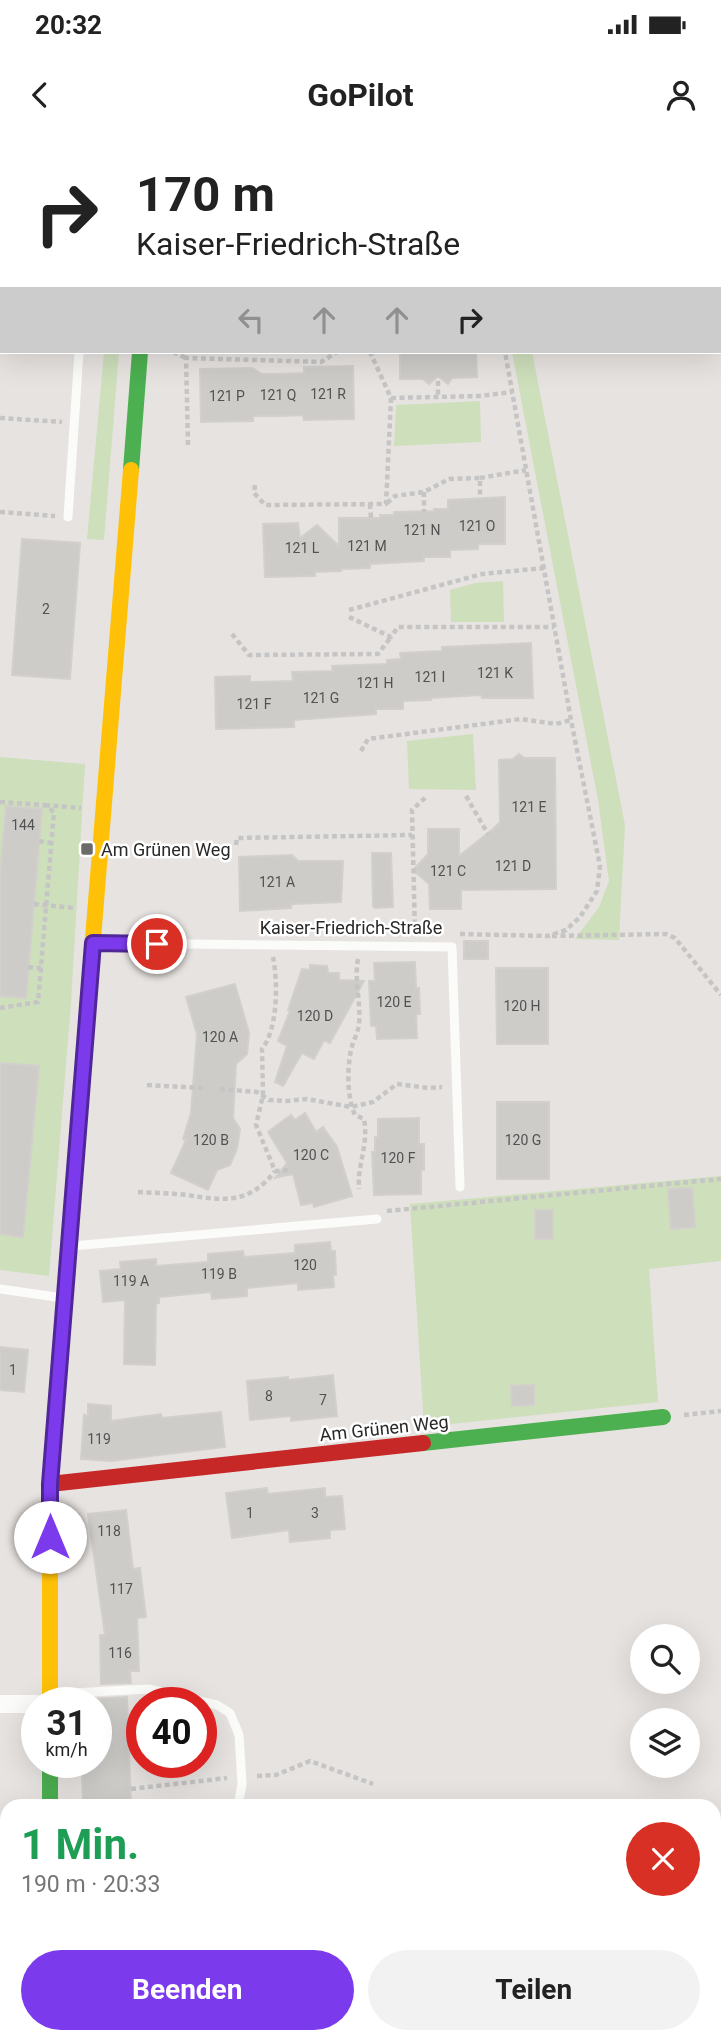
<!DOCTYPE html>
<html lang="de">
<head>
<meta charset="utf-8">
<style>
  :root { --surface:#fff; --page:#f2f2f2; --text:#222; --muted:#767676; --accent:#7c3aed }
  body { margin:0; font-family:Roboto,sans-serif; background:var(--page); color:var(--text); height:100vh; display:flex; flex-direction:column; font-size:26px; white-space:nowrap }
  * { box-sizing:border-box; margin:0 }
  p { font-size:23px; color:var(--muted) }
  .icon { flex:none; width:38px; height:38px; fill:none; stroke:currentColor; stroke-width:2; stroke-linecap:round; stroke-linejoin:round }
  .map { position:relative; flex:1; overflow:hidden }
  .details { position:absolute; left:0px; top:1659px; width:721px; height:245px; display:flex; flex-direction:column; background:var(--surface); border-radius:21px 21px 0 0; box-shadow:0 7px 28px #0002 }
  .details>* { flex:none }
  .banner { position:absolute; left:0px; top:0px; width:721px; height:214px; box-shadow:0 7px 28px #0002; background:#fff; color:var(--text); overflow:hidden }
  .controls { position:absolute; left:630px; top:1484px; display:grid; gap:14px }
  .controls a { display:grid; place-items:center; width:70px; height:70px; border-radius:50%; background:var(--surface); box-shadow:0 7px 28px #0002; font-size:35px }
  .speed { position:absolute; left:21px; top:1547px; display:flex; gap:14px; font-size:35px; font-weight:700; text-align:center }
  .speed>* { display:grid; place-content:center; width:91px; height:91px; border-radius:50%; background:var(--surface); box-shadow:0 7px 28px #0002; line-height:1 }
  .speed small { font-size:18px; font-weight:400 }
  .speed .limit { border:10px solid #d22; background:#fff; color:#111 }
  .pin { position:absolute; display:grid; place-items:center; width:60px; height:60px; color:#fff; margin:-30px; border:4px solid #fff; border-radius:50%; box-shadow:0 2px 7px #0007 }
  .me { position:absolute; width:77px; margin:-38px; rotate:0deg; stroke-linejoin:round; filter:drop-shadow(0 0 5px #0008) }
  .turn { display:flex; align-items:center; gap:24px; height:147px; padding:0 21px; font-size:32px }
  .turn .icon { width:91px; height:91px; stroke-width:2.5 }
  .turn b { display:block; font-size:49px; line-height:60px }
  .lanes { display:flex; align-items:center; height:66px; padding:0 21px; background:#0003; justify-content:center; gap:35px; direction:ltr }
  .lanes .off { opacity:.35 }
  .round { display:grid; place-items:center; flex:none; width:74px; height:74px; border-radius:37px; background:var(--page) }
  .summary { display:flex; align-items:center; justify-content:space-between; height:119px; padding:0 21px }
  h1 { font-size:42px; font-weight:700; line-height:52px; color:#1e9e55 }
  .button { display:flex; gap:14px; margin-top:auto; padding:14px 21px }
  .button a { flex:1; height:80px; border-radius:42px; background:var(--accent); color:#fff; font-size:28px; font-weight:700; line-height:80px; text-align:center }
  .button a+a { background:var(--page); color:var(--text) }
  .status { display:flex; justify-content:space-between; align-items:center; height:49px; padding:0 35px; background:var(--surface); direction:ltr }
  .status svg { height:19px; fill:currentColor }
  header { display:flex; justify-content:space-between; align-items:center; height:91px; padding:0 21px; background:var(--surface); font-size:32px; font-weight:700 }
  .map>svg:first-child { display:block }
  .green { fill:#cedfbc }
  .building { fill:#ceccc9; stroke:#d2cfcc; stroke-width:2 }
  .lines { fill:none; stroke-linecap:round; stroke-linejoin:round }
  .path { stroke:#c6c5c5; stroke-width:4.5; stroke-dasharray:5 3.5; stroke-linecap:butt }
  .lane { stroke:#fbfbfa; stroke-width:9 }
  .street { stroke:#fbfbfa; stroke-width:18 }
  .fast { stroke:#4caf50; stroke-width:16 }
  .slow { stroke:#ffc107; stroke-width:16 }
  .jam { stroke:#c62828; stroke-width:16 }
  .route-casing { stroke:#51269a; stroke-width:18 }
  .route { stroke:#7c3aed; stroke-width:12 }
  .poi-dot { fill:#6c6a69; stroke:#fff; stroke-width:2.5 }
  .labels { text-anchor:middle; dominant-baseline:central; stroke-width:5; stroke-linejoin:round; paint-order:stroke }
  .number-label { font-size:14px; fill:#535252 }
  .poi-label { font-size:18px; fill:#292929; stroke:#fff; text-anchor:start }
  .street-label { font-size:18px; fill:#292929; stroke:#fff }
</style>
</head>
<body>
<div class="status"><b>20:32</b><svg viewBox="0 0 49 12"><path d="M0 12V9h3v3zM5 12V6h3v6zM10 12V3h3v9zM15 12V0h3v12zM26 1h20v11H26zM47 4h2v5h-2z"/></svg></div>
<header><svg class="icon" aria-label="back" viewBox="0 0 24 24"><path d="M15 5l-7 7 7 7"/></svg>GoPilot<svg class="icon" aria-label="person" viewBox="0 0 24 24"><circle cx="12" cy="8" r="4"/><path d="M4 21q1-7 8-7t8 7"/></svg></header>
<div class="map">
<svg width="721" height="1904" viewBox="0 0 721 1904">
  <rect width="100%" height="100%" fill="#e7e3e0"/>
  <path class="green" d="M462,0H721V92H719V2Z
    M104,212H119L104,400L87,399Z
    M512,212H532L625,685L619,800L575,799L599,767L609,741L598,660Z
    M480,261L481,302L394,306L396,265Z
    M503,441L504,482H451L450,450L475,443Z
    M473,594L476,650L409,649L407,601Z
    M0,617L85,624L71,862L49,1136L0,1130V1094L23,1096L39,927L1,923L0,926V856L26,858L42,669L6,666L0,736Z
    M721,1036V1121L649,1129L658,1262L424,1287L410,1064Z"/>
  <path class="building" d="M400,212H476L477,237L452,238L448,244L438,236L429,244L423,239H400Z
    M353,226L354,279L304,280L303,275L280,276H253V281L201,282L200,229L252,228L262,234H279L304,233V227Z
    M505,357V404H478V409L450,410V417H424V421L370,424V428L341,429V431L315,432V436L265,437L263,384L298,383L300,398L317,385L339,406V378H380V375H394V372L434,371V369H448V360Z
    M22,399L80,403L70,539L12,535Z
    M531,503L533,558H482L481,555L431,558V560L403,561V569H376V574L294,580V587L216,589L215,537L250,536V542L293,541L292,532L333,531L332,526L387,524V520L401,519L400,513L442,511V507Z
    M519,614L524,618H555L556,749L461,750V769H430L429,744L413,730L428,714V689H459V716L493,689L500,682L499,620L513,619Z
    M6,666L42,669L26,858L0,856V736Z
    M372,713H391L393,767L375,768L373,766Z
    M292,715L298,721H343L341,762L292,764L291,768L240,771L239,717Z
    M464,801H488V819H464Z
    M415,822L416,848H419L420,874H416L417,898L377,899L376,886H371L369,841H375L374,823Z
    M310,825L327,826L328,833H339V840L364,841L330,903L324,900L314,919L302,913L283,946L275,942L287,906L278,901L290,871L288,870L302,829L310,830Z
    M496,828H548V904H497Z
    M235,844L249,893L247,914L236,924L233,978L240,989L237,1009L230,1025L217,1030L208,1050L171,1033L186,1000L183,999L191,973L197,894L186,857Z
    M0,923L39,926L23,1097L0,1094Z
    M497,962H549V1039H497Z
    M305,973L316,992L323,987L337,1007L352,1056L314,1067L313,1063L301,1065L293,1034L275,1038L287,1023L268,992L291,975L295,980Z
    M419,978V1004H424V1030H421V1054L374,1055L372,1012H375V997H378V979Z
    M692,1048L695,1087L671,1089L668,1049Z
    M535,1070H553V1099H535Z
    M330,1102L331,1111H335L336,1135H333L334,1147L298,1150V1143L247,1148V1156L212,1159L211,1152L159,1157V1163L156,1164L155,1225L124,1224L125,1160L103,1162L100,1131L121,1129L120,1122L156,1119V1126L208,1122V1114L243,1111L244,1117L295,1113V1105Z
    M0,1207L28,1210L24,1252L0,1250Z
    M333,1235L337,1276L291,1281V1276L250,1280L247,1241L288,1237V1240Z
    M534,1245V1265L512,1266L511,1246Z
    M88,1264L111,1266V1281L161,1274L162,1278L221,1272L225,1307L111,1321L81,1319L84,1275L88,1276Z
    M267,1348L268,1354L325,1348V1357L342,1356L345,1389L330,1390V1398L290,1402L289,1390L232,1398L226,1353Z
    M126,1370L133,1429L140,1428L146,1477L137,1478L139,1531H130L131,1543L101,1544L100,1495H105L88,1374Z
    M127,1557L131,1664L83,1666L82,1634H84V1622H96V1559Z"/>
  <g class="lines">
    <path class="path" d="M478,0V2
      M350,2H351
      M719,34H721
      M173,212L186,218
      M438,241V257
      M391,258L479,256L513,252
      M0,278L62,282
      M188,305L186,218L321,222L337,212
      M480,338L526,330
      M255,345L254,353L265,365L386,364L391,258L370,212
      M424,352V372
      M387,363L395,356L424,352L449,339L480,338V358
      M370,364L371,378
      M0,372L55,376
      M349,470L482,434L544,428
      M349,477L391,497L398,487H554
      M232,494L249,515L378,514L391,497
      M361,611L368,599L521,579L556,584L571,580
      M466,656L488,694
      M0,662L44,665L54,672L38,862L0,868
      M45,665L81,668
      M39,701L52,703
      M236,705L237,698L412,695
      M34,764L74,768
      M415,793L412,670L426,657
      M460,794L548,796L566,790L580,777L597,751L600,726L571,580L505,212
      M552,796L666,794L675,798L721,855
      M273,817C278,841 278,889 262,909L263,955L256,985L275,1031L288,1030
      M358,819C354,841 361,862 359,884C358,893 353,901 351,910C347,929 347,958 355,975L364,979C369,1004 357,1025 359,1049
      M28,827L41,828
      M147,945L203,948
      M220,949L257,952L269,960L287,961L307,959L351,967L373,962L397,944L429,948L442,947
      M138,1052C154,1053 171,1053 187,1055C224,1061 250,1064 275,1031
      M387,1071L721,1039
      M684,1275L721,1271
      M257,1636L276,1635L310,1621L373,1644
      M131,1649L227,1638"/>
    <path class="lane" d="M94,2V0
      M0,58H2
      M0,182H2
      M68,377L79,212
      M95,803L452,807L460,1047
      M72,1106L377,1079
      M0,1149L63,1158
      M51,1554L149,1549L217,1565L230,1573L239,1595L242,1644L238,1666"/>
    <path class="street" d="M0,1564H37
      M0,1691H7"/>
    <path class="fast" d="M131,330L140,212
      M64,1169L89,848
      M423,1303L663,1277
      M50,1622V1666
      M50,1897V1904"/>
    <path class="slow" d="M157,2L158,0
      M89,848L131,330
      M50,1563V1344L64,1169"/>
    <path class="jam" d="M50,1344L423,1303"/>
  </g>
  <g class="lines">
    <g class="route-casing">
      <path id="route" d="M50,1397V1344L93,803L157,804"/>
    </g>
    <use href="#route" class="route"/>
  </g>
  <rect class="poi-dot" x="80" y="702" width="14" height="14" rx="3.5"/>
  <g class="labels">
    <g class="number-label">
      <text x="328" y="254">121 R</text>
      <text x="278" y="255">121 Q</text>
      <text x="227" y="256">121 P</text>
      <text x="477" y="386">121 O</text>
      <text x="422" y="390">121 N</text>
      <text x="367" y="406">121 M</text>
      <text x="302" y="408">121 L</text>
      <text x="46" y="469">2</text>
      <text x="495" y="533">121 K</text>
      <text x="430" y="537">121 I</text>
      <text x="375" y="543">121 H</text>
      <text x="321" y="558">121 G</text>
      <text x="254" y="564">121 F</text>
      <text x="529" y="667">121 E</text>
      <text x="23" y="685">144</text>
      <text x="513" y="726">121 D</text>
      <text x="448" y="731">121 C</text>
      <text x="277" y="742">121 A</text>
      <text x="394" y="862">120 E</text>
      <text x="522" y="866">120 H</text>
      <text x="315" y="876">120 D</text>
      <text x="220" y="897">120 A</text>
      <text x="211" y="1000">120 B</text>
      <text x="523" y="1000">120 G</text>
      <text x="311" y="1015">120 C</text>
      <text x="398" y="1018">120 F</text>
      <text x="305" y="1125">120</text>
      <text x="219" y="1134">119 B</text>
      <text x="131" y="1141">119 A</text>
      <text x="13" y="1230">1</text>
      <text x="269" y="1256">8</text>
      <text x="323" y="1260">7</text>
      <text x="99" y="1299">119</text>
      <text x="250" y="1373">1</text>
      <text x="315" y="1373">3</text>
      <text x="109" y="1391">118</text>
      <text x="121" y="1449">117</text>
      <text x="120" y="1513">116</text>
    </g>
    <g class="poi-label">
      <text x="101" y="709">Am Grünen Weg</text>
    </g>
    <g class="street-label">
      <text x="351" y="787">Kaiser-Friedrich-Straße</text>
      <text transform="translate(384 1288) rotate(-6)">Am Grünen Weg</text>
    </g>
  </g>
</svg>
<div class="controls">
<a><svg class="icon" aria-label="search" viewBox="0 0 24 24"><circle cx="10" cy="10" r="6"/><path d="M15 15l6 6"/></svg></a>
<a><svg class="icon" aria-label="layers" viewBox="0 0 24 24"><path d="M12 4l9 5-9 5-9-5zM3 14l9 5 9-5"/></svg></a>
</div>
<div class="speed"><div>31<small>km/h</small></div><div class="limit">40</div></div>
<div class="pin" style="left:157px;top:804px;background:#d93025"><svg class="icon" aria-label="arrive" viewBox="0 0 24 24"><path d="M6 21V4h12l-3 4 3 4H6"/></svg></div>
<svg class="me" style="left:50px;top:1397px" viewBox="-20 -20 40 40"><circle r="19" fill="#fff"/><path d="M0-13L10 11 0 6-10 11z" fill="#7c3aed"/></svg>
<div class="banner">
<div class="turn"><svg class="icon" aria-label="right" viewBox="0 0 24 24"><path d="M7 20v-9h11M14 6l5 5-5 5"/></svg><div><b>170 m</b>Kaiser-Friedrich-Straße</div></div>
<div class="lanes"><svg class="icon off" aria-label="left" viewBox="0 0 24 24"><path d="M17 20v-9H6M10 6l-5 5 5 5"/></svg><svg class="icon off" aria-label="ahead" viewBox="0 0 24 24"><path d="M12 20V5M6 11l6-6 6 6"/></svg><svg class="icon off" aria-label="ahead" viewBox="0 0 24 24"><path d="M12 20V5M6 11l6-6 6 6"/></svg><svg class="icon" aria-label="right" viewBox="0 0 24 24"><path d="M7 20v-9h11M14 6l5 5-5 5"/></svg></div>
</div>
<section class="details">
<div class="summary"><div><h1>1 Min.</h1><p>190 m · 20:33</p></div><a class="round" style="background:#d93025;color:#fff"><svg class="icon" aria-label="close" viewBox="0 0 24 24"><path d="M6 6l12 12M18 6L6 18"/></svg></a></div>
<div class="button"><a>Beenden</a><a>Teilen</a></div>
</section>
</div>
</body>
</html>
